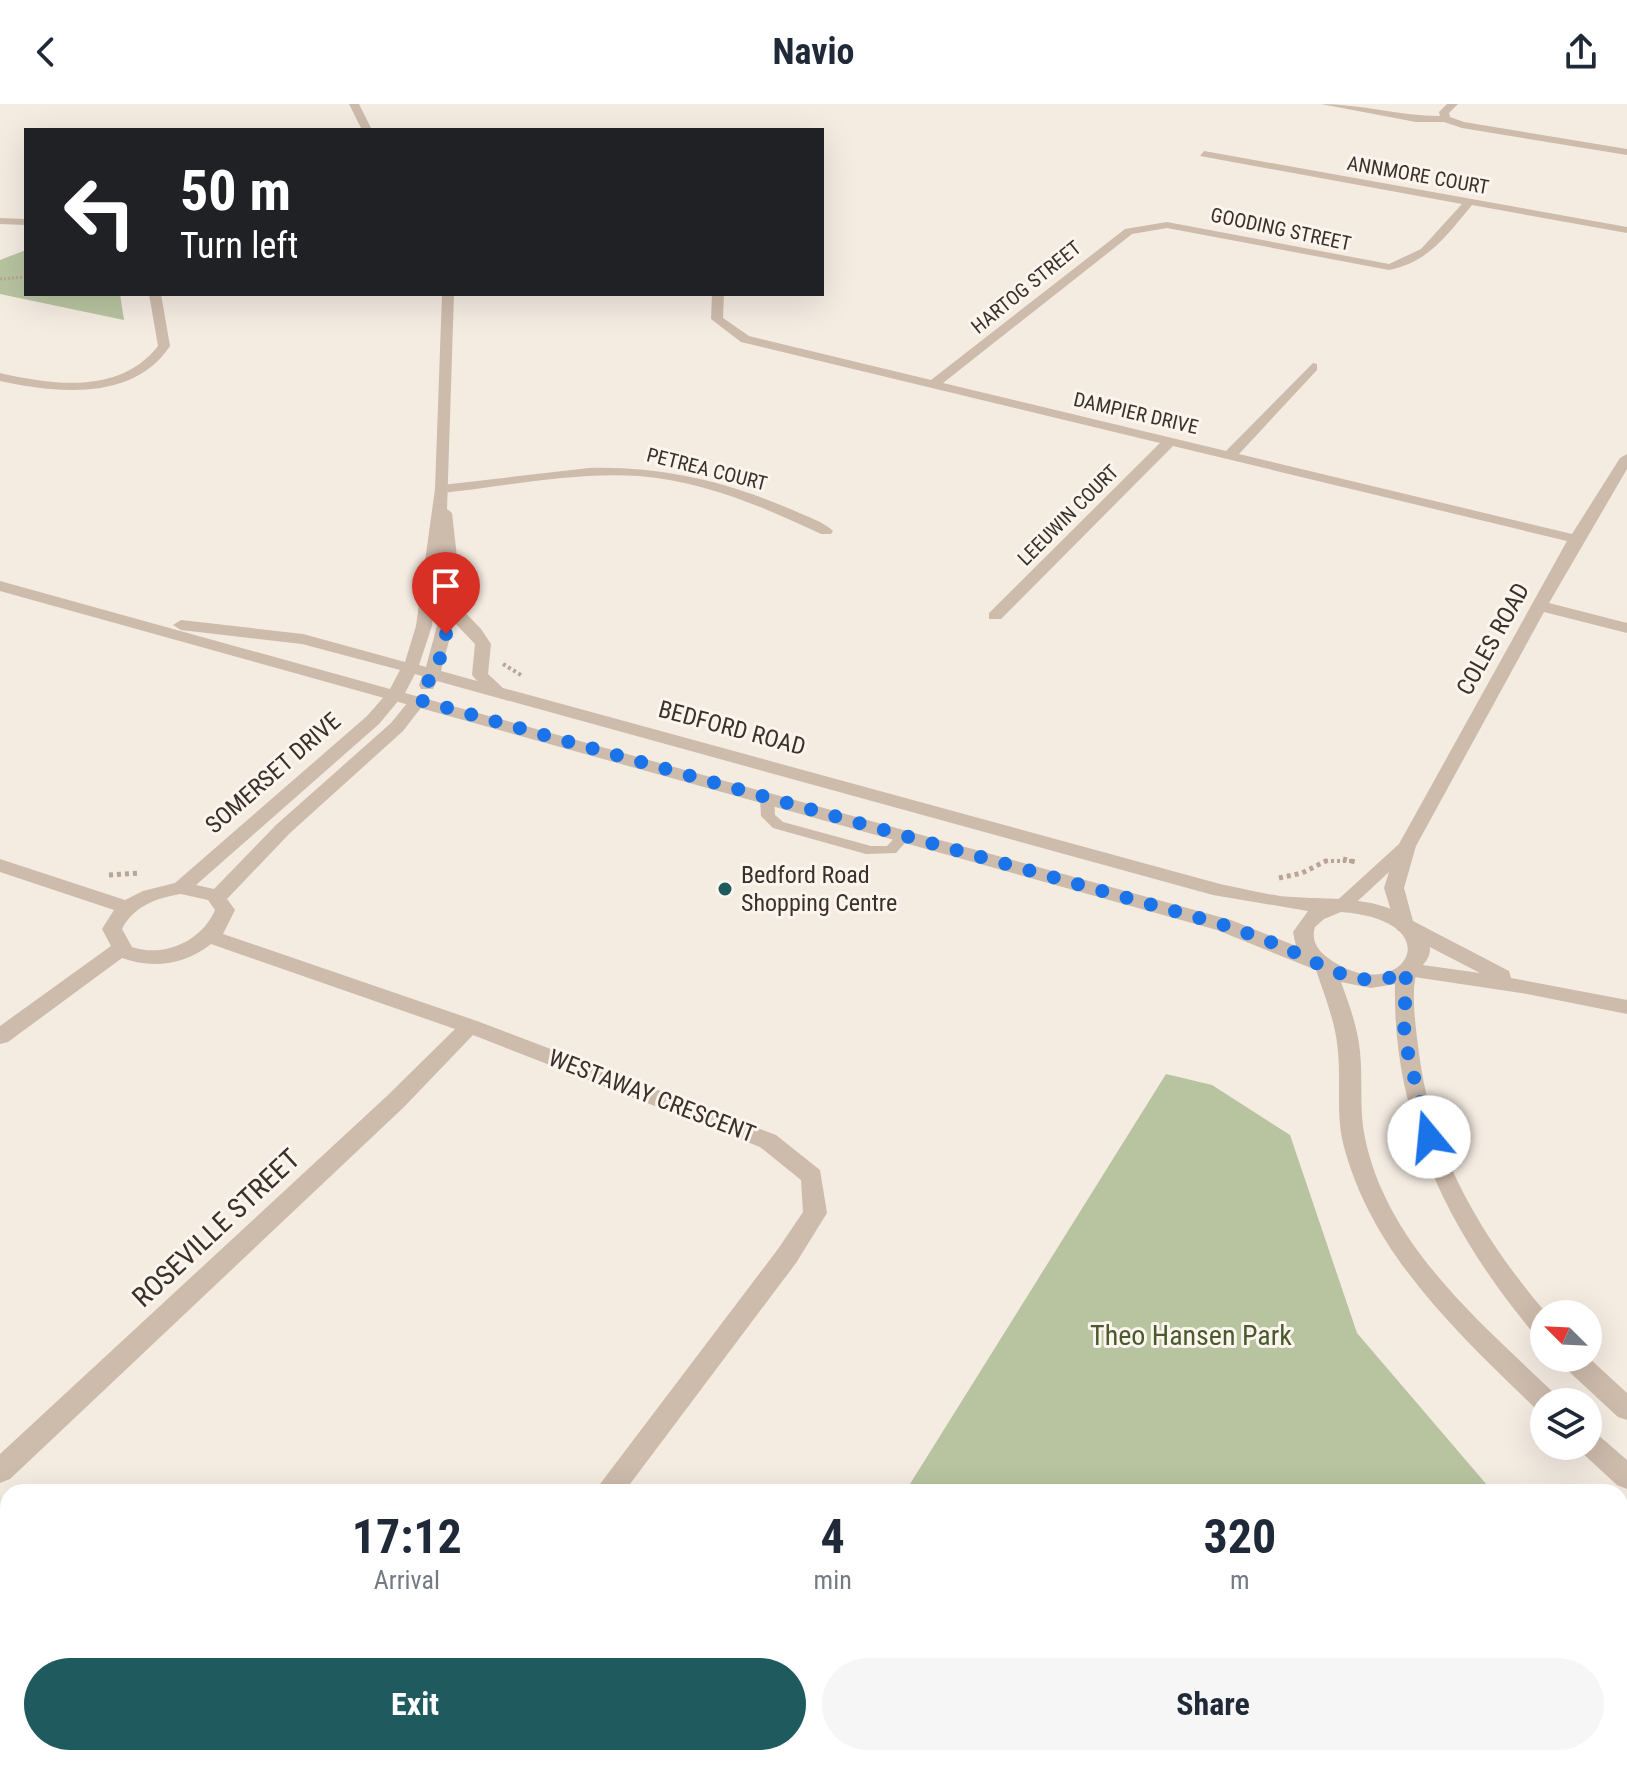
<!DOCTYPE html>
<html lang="en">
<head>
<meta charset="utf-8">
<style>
  :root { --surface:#fff; --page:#f6f6f7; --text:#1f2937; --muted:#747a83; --accent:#1f5a5e }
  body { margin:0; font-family:"Roboto Condensed",sans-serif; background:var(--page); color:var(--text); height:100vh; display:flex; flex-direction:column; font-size:30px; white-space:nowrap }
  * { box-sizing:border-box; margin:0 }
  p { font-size:26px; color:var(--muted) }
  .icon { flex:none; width:44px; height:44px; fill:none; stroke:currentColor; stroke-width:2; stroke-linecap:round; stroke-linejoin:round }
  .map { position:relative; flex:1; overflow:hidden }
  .drawer { position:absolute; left:0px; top:1380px; width:1628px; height:282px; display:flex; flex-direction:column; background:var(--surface); border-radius:24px 24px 0 0; box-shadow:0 8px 32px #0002 }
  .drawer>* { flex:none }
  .banner { position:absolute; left:24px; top:24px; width:800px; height:168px; border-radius:0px; box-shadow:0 8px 32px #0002; background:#202124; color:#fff; overflow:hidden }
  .needle { width:52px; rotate:294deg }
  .fabs { position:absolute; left:1530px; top:1196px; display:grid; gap:16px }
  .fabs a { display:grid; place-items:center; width:72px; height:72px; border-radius:50%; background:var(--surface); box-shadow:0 8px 32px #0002; font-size:40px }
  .pin { position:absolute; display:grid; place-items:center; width:68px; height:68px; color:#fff; margin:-82px -34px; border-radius:50% 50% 50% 0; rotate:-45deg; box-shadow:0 0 8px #0007 }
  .pin .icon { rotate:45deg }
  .me { position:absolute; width:88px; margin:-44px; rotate:343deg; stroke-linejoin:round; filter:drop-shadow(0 0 6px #0008) }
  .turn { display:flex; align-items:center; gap:28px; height:168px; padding:0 24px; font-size:36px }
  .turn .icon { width:104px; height:104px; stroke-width:2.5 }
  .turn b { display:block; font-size:56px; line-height:68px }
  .eta { display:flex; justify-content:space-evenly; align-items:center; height:136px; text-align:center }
  .eta b { font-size:48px; font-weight:700; line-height:56px }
  .action { display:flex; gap:16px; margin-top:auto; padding:16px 24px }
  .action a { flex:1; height:92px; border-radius:48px; background:var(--accent); color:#fff; font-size:32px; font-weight:700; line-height:92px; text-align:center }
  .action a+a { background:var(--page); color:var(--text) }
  header { display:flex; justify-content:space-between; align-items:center; height:104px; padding:0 24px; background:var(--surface); font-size:36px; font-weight:700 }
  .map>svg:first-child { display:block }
  .green { fill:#b8c4a0 }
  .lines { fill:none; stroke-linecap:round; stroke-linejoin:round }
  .path-far3 { stroke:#b9a596; stroke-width:3; stroke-dasharray:2 2; stroke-linecap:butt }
  .path-far2 { stroke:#b9a596; stroke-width:4; stroke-dasharray:3 3; stroke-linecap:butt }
  .path-far1 { stroke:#b9a596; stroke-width:5; stroke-dasharray:4 4; stroke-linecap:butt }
  .path { stroke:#b9a596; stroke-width:7; stroke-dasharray:5 5; stroke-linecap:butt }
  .service { fill:#cdbbac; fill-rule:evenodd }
  .minor { fill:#cdbbac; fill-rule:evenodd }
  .tertiary { fill:#cdbbac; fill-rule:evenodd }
  .route { stroke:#1a73e8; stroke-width:14; stroke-dasharray:0 25.2 }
  .poi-dot { fill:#1f5a5e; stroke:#fbf5ee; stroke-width:3 }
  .labels { text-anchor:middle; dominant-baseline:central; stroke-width:6; stroke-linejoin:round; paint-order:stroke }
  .far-street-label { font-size:20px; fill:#3b302b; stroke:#fbf5ee }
  .street-label { font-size:24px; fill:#3b302b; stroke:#fbf5ee }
  .poi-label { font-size:24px; fill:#3b302b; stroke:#fbf5ee; text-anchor:start }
  .near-street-label { font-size:28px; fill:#3b302b; stroke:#fbf5ee }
  .near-park-label { font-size:28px; fill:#4a5a2e; stroke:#fbf5ee }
</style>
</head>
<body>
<header><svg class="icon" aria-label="back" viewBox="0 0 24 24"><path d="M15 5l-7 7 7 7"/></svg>Navio<svg class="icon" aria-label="share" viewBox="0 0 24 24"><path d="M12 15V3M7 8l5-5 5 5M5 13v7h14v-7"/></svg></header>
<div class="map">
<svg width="1627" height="1661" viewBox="0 0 1627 1661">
  <rect width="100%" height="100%" fill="#f4ebe1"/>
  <path class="green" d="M26,146V190H120L124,216L0,190V156Z
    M1166,970L1212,981L1290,1031L1357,1229L1493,1388H905Z
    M1620,1496L1627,1500V1661H735L739,1654H1620Z"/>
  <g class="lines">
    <path class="path-far3" d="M0,175L26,173"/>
    <path class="path-far2" d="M503,560L521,571
      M1325,757H1352"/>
    <path class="path-far1" d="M1343,755L1355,758
      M109,771L139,769
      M1279,774L1302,769L1330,755"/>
    <path class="path" d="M0,1571L8,1577
      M112,1654L122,1661"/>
    <path class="service" d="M767,691L774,695L775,711L783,718L871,742H887L900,728L905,726L912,731L896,749L866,750L773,724L761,712L760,695Z"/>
    <path class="minor" d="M1321,0C1361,0 1400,12 1440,12L1439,8L1447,0H1458L1449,9L1450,13L1464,18L1627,45V51L1462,24L1444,18H1416Z
      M1204,47L1627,123V129L1472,101C1447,131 1429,158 1389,166L1167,124L1132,130L943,279L1226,347L1313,259L1317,260V266L1239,350L1572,430L1620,354L1627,350V365L1549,499L1627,519V529L1544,508L1416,742L1404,784L1413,817L1509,867L1511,874L1627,896V910L1527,890L1401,871L1398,866L1401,861L1408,859L1480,869L1397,826L1384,784L1389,768L1348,806H1334L1331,802L1399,740L1567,437L1173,342L1001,515H989V509L1160,339L741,238L711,215L712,190H724L723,214L749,232L931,276L1125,125L1167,118L1389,160L1421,145L1462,100L1200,52Z
      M0,114L26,115V121L0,120Z
      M149,190H161L170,242C133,298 56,289 0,277V269C52,281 120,291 158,242Z
      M589,364C662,362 728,378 795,407C808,413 824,418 833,427L831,430H821C764,403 703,377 639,372C573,368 507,382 442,389L435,385L442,381Z
      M396,585L404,590L379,620L196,781L214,785L276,721L391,619L413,592H425L427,596L403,627L290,729L227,795L235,806L223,830L477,917L776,1031L820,1066L827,1109L796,1159L624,1388H594L778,1145L803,1108L801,1076L760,1043L473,931L404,1003L10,1375L0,1379V1350L388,991L455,925L211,840C185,861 152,865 122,854L8,938L0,940V922L111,842L102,825L114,806L0,768V755L125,796L143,787L175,779L367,612L390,586ZM181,790L208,796L215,806C202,837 164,854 132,843L122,825C134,802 156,794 181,790Z
      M0,1491L8,1494V1524L0,1520Z
      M193,1654H229L232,1661H196Z
      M389,1654H421L418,1661H386Z"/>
    <path class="tertiary" d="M349,0H359L372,26H362Z
      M442,190H454L447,405L452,409L457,453L456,499L481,525L491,540L488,570L503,584L1220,780C1240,784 1260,789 1280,792C1324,797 1386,788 1420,824C1425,830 1430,838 1430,846C1430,857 1419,862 1416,872C1410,891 1418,942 1421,963C1436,1057 1486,1139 1547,1210H1544V1234L1535,1231C1450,1130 1392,1015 1395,880L1371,884L1341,878C1349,900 1358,924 1360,948C1363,977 1359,1006 1365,1034C1387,1141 1480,1218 1555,1290L1559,1298H1544V1308L1537,1306C1458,1229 1371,1150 1343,1039C1336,1009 1341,978 1338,948C1336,919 1325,893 1316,866L1217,826L0,487V477L390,585L400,566L302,540L181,526L173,521L181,516L303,530L405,558L416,522L435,385ZM441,446L438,518L426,563L419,561L432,522ZM454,518L475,540L472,571L477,577L441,567ZM415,570L422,572L419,581L421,585H433L437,577L1213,791L1308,807L1293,828L1296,842L1231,816L405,589ZM1341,808C1458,817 1400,907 1328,854C1317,846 1311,836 1315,823L1324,815Z
      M1588,1253L1627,1289V1316L1618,1313L1563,1262L1559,1254Z
      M1588,1326L1597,1330L1627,1356V1385L1617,1381L1579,1346L1577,1342H1588Z"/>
  </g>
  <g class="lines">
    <path class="route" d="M446,530L441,552L419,596L1224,821C1244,828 1264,835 1283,843C1321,860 1365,891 1406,867L1404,933L1429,1033"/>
  </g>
  <circle class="poi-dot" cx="725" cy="785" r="8"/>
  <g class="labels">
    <g class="far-street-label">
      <text transform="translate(1418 71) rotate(10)">ANNMORE COURT</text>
      <text transform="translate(1281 125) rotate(12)">GOODING STREET</text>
      <text transform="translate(1026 183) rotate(-39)">HARTOG STREET</text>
      <text transform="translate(1136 309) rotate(13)">DAMPIER DRIVE</text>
      <text transform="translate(707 365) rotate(14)">PETREA COURT</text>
      <text transform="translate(1068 411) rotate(-45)">LEEUWIN COURT</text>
    </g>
    <g class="street-label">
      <text transform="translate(1493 535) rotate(-61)">COLES ROAD</text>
      <text transform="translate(732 624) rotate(15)">BEDFORD ROAD</text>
      <text transform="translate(273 669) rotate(-41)">SOMERSET DRIVE</text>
      <text transform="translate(652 992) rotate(21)">WESTAWAY CRESCENT</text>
    </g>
    <g class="poi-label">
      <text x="741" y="771">Bedford Road<tspan x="741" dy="28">Shopping Centre</tspan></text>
    </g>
    <g class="near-street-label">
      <text transform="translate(216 1124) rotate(-43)">ROSEVILLE STREET</text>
    </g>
    <g class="near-park-label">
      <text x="1191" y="1231">Theo Hansen Park</text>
    </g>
  </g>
</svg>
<div class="fabs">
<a><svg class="needle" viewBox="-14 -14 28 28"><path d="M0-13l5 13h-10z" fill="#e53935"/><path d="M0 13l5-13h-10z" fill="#747a83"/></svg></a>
<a><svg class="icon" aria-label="layers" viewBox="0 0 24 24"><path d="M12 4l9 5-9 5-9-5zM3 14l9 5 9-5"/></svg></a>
</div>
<div class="pin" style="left:446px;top:530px;background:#d93025"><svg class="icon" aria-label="arrive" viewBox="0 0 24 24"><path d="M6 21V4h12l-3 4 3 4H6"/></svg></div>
<svg class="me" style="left:1429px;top:1033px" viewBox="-20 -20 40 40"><circle r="19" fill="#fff"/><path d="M0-13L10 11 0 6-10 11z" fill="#1a73e8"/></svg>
<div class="banner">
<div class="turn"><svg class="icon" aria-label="left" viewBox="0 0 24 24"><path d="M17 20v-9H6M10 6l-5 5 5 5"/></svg><div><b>50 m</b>Turn left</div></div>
</div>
<section class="drawer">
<div class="eta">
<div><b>17:12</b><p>Arrival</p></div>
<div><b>4</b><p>min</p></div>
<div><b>320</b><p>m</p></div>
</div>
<div class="action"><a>Exit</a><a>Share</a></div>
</section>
</div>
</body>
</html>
